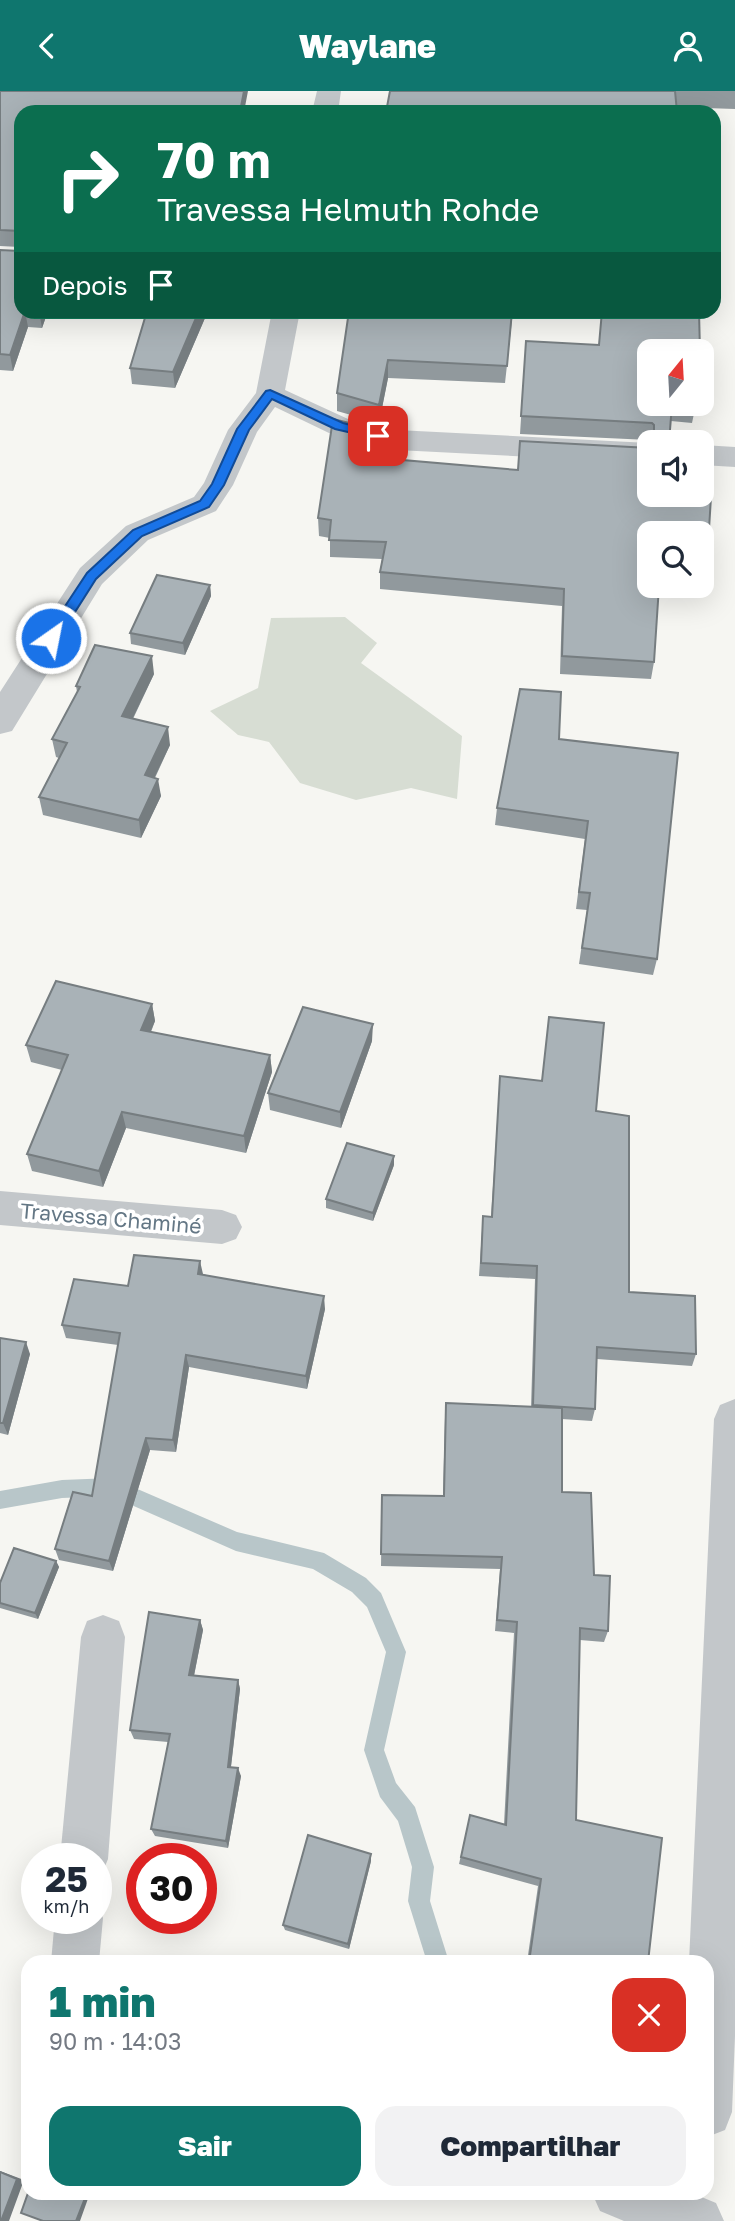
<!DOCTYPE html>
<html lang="pt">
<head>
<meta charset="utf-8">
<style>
  :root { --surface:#fff; --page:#f2f2f3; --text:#1f2937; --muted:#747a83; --accent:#0f766e }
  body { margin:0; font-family:"Golos Text",sans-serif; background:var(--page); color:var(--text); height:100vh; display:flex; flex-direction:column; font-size:26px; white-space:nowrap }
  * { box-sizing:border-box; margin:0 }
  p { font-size:23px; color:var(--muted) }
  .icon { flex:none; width:38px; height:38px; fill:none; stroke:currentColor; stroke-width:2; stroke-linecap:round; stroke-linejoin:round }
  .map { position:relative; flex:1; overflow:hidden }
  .panel { position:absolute; left:21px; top:1864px; width:693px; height:245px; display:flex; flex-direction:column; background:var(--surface); border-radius:21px; box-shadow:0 7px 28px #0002 }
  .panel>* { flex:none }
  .banner { position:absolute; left:14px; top:14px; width:707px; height:214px; border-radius:21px; box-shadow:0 7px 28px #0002; background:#0b6e4f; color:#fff; overflow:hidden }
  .needle { width:46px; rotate:18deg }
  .tools { position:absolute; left:637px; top:248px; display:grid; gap:14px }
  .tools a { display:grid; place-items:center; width:77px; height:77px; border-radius:14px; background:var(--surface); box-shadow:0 7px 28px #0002; font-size:35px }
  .speed { position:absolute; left:21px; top:1752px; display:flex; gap:14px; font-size:35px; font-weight:700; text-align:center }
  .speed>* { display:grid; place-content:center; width:91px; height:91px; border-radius:50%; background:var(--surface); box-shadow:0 7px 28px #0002; line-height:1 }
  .speed small { font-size:18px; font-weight:400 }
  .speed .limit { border:10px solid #d22; background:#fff; color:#111 }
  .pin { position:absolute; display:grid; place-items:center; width:60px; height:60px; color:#fff; margin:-30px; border-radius:14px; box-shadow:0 4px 10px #0006 }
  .me { position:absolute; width:77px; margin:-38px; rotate:33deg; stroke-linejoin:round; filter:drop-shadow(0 0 5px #0008) }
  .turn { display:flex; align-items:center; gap:24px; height:147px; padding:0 28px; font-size:32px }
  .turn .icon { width:91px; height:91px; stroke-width:2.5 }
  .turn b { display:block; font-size:49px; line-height:60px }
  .then { display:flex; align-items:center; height:66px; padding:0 28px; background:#0003; gap:14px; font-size:26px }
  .round { display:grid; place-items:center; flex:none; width:74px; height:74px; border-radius:21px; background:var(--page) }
  .headline { display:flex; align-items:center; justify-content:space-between; height:119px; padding:0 28px }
  h1 { font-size:42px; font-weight:800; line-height:52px; color:var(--accent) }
  .primary-button { display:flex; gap:14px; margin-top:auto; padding:14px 28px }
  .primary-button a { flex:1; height:80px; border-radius:21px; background:var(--accent); color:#fff; font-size:28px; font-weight:800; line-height:80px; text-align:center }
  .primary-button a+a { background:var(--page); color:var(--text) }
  header { display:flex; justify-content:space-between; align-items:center; height:91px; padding:0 28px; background:var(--accent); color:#fff; font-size:32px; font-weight:800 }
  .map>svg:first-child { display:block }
  .green { fill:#d7ddd3 }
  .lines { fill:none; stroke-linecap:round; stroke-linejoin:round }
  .stream { fill:#b8c6c9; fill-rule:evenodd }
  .street { fill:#c3c7ca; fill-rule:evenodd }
  .wall { fill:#91999d }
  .shaded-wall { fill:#767d80 }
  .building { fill:#a9b2b7; stroke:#767d80; stroke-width:2 }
  .route { fill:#1a73e8; stroke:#114b97; stroke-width:2 }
  .labels { text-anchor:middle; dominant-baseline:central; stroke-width:7; stroke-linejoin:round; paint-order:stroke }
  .street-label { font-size:21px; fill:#647785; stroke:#fff }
</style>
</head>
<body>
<header><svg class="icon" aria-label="back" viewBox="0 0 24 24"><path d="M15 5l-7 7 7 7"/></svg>Waylane<svg class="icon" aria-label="person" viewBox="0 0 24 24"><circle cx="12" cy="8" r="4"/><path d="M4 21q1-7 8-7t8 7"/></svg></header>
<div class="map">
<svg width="735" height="2130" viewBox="0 0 735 2130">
  <rect width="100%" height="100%" fill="#f6f6f2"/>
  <path class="green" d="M345,526L377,552L361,572L462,645L457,708L411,697L356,709L300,692L269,651L238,644L210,620L258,597L271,527Z"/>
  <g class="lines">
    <path class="stream" d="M112,1387L237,1441L324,1462L366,1487L381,1502L406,1561L384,1659L396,1692L415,1716L434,1776L430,1810L449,1871H427L408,1810L412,1776L398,1730L380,1706L364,1659L386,1561L367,1516L352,1501L313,1478L236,1460L111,1405L62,1407L0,1418V1400L62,1389Z"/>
    <path class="street" d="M317,0H341L338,21H312Z
      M272,220H300L285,299L348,328L397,339L649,352V372L397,359L329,342L275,316L257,341L233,394L216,420L148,449L102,493L12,640L0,643V601L80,477L126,435L194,406L204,392L228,339L256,302Z
      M702,354L735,356V376L702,374Z
      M0,1100L222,1119L236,1124L242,1136L236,1148L222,1153L0,1134Z
      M735,1308V1945L732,2021L725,2039L707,2046V1871H689L714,1328L720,1314Z
      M103,1524L119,1530L125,1546L108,1768L101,1785L96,1787V1768H60L81,1546L87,1530Z
      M96,1810L103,1827L99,1871H51L55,1827H96Z
      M592,2102H692L716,2112L724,2130H624L600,2120Z"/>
  </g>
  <path class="wall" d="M0,0L21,21V220H48L42,237L28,236L13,280L0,279V159L20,160V156L0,155Z
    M390,0H735V18L676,16Z
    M147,220H208L175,297L132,293L130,277Z
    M349,220H513L505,292L388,287L379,332L337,320V302Z
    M526,250L599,254L649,313H696L692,332L671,330L669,352H651L649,349L520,343Z
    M333,328L374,338V356L372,366L518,379L520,350L649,357V404H689L711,406L708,454L704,472L702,471V443H649V495H659L654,571L651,588L560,583L562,515L380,498V481L382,468L330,466V447L319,445L318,427Z
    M210,494L211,505L185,564L131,553L130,542Z
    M154,583L133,628L170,654L155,687L161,705L141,747L43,724L39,706L59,667L56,666L52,648L77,601L76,595Z
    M559,648L657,868L653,884L579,873L587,819L576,818L585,748L495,734L497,717Z
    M152,913L155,930L151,941L270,964L272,981L246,1062L126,1037L103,1096L32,1080L27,1063L62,979L31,971L26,954Z
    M372,950L341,1037L270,1019L268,1002Z
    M500,985L596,1020L629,1201L696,1263L692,1275L597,1268L595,1318L592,1330L562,1328V1401L594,1484L608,1540L604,1551L580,1549L576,1729L648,1871H527L538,1795L459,1773L470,1724L504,1733L514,1542L495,1540L500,1478L381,1475L382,1404L443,1405L445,1327L446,1312L531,1316L535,1188L479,1185L483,1125L491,1126Z
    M394,1074L373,1130L326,1117V1108Z
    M203,1183L325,1218L307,1298L189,1276L176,1361L150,1359L113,1480L59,1469L55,1458L92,1405L118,1254L66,1247L62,1234L128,1195Z
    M0,1247L30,1263L8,1344L0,1342Z
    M56,1470L59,1476L38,1528L0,1517V1492Z
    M200,1529L203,1539L194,1585L238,1589L240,1598L231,1676L241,1685L228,1757L155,1745L151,1738L168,1651L134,1648L130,1639Z
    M371,1770L349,1858L285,1839L283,1834Z"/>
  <path class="shaded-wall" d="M244,0H248L244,21H240Z
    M25,220L28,236L13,280L10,264Z
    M39,220H48L42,237Z
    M199,220H208L175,297L173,281Z
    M388,269V287L379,332V314Z
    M374,338V356L368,384V366Z
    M210,494L211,505L185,564L183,552Z
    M152,565L154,583L125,643L122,625Z
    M168,636L170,654L147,702L145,684Z
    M158,688L161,705L141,747L139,729Z
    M152,913L155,930L144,956L141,939Z
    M373,933L372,950L341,1037L340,1021Z
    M270,964L272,981L246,1062L244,1045Z
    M122,1021L126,1037L103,1096L99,1080Z
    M394,1065V1074L373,1130V1122Z
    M200,1170L203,1183H198Z
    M324,1205L325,1218L307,1298L306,1285Z
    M26,1251L30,1263L8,1344L3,1332Z
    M186,1264L189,1276L176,1361L173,1349Z
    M146,1347L150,1359L113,1480L109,1470Z
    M56,1470L59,1476L38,1528L35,1522Z
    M200,1529L203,1539L192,1594L189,1584Z
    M238,1589L240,1598L230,1683L228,1676Z
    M238,1677L241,1685L228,1757L226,1750Z
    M371,1763V1770L349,1858L348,1853Z
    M0,2080L24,2089L9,2130H1Z
    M87,2102H90L80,2130H76Z"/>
  <path class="building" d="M0,0H244L240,21H21V220H25L10,264L0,263V159L20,160V140L0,139Z
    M390,0H675L677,21H386Z
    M244,16L255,21H242Z
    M147,220H199L173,281L130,277Z
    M349,220H512L507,275L388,269L379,314L337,302Z
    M602,220H699L700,261H649V313H672L669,352H654V334L652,332L521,325L526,250L599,254Z
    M333,328L374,338L368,366L518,379L520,350L649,357V404H689L711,406L708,454H702V443H649V495H659L654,571L562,565L564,498L380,481L386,451L329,449L331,429L318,427Z
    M157,484L210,494L183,552L130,542Z
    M95,554L152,565L122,625L168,636L145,684L158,688L139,729L39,706L67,652L52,648L80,596L76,595Z
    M520,598L561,601L559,648L678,662L657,868L582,857L590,802L579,801L588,730L497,717Z
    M56,890L152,913L141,939L270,964L244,1045L122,1021L99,1080L27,1063L68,964L26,954Z
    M303,916L373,933L340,1021L268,1002Z
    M549,926L604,932L596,1020L629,1025V1201L695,1205L696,1263L597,1256L595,1318L533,1314L537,1175L481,1172L483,1125L492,1126L500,985L542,990Z
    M347,1052L394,1065L373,1122L326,1108Z
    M134,1164L200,1170L198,1183L324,1205L306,1285L186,1264L173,1349L146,1347L109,1470L55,1458L73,1401L92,1405L120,1242L62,1234L74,1188L128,1195Z
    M0,1247L26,1251L3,1332H0Z
    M446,1312L562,1317V1401L591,1402L594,1484L610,1485L608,1540L580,1537L576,1729L662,1747L648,1871H529L541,1788L461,1766L470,1724L506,1734L517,1531L497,1529L502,1466L381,1463L382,1404L444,1405Z
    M14,1457L56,1470L35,1522L0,1512V1492Z
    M149,1521L200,1529L189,1584L238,1589L228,1676L238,1677L226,1750L151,1738L170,1643L130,1639Z
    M308,1744L371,1763L348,1853L283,1834Z
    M0,2081L17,2088L1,2130H0Z
    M28,2102H87L76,2130H43L21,2122Z"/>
  <path class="route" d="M270,299L343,332L382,342L384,345L378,348L335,338L272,308L249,339L224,394L209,416L142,445L96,488L56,551H46V544L87,482L133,439L200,410L212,393L237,338L266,300Z"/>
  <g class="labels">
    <g class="street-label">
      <text transform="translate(111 1127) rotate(5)">Travessa Chaminé</text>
    </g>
  </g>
</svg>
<div class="tools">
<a><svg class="needle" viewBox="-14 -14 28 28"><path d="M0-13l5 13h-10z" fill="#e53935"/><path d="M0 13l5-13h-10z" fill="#747a83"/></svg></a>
<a><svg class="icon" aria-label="sound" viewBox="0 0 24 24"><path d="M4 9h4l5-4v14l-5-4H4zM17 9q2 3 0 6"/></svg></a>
<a><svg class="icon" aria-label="search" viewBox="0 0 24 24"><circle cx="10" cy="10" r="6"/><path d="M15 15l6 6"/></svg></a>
</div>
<div class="speed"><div>25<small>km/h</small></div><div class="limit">30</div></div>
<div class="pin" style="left:378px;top:345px;background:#d93025"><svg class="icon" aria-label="arrive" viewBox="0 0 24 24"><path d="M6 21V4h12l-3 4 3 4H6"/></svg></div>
<svg class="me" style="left:51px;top:547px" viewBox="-20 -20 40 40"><circle r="17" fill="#1a73e8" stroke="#fff" stroke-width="3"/><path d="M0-11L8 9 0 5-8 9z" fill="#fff"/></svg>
<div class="banner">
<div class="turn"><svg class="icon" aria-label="right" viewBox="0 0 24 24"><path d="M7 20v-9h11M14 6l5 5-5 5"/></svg><div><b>70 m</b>Travessa Helmuth Rohde</div></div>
<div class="then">Depois<svg class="icon" aria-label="arrive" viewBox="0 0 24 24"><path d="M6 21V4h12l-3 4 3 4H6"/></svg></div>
</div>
<section class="panel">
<div class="headline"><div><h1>1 min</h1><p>90 m · 14:03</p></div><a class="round" style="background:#d93025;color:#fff"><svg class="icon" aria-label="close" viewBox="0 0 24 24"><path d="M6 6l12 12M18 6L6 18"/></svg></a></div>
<div class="primary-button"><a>Sair</a><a>Compartilhar</a></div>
</section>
</div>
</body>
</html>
